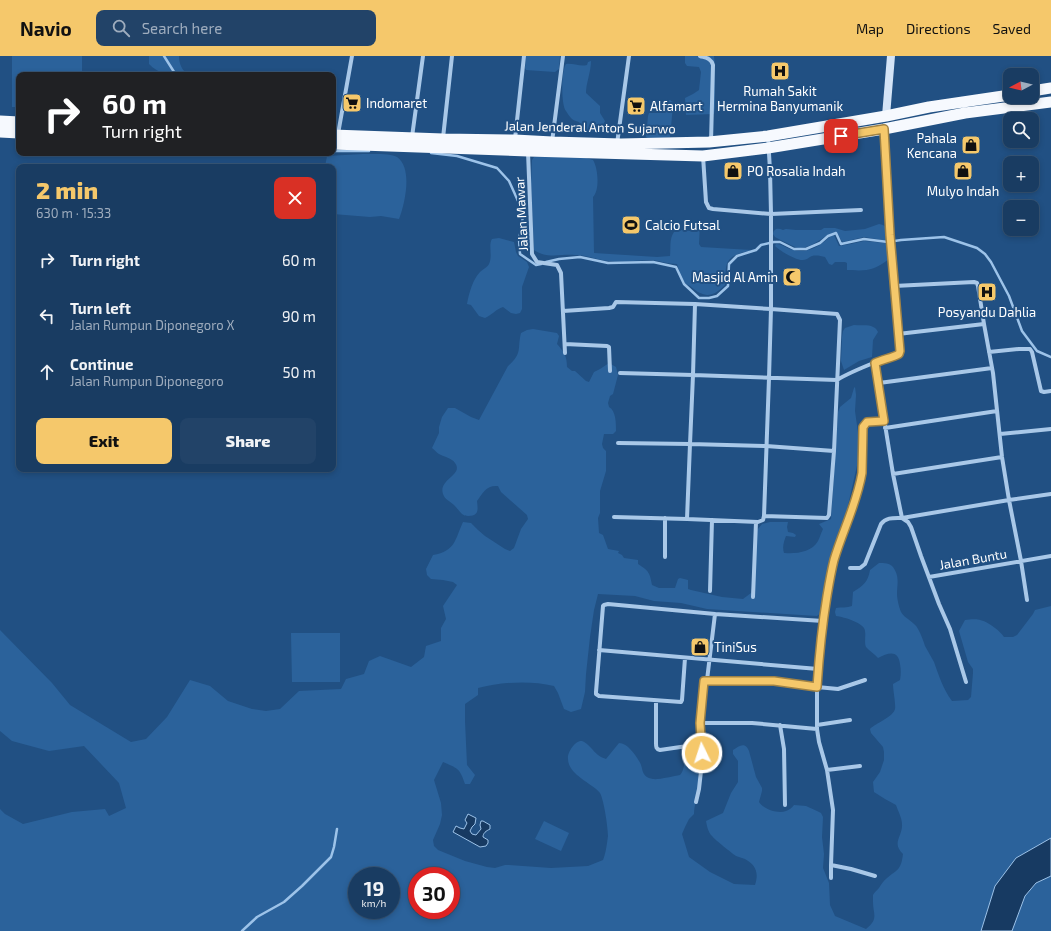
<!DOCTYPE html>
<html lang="en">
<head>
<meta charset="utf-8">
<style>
  :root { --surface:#193c62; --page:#224368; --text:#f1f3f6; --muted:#9fadbe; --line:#375677; --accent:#f5c86b }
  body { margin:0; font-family:"Exo 2",sans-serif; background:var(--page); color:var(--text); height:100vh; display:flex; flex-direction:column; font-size:15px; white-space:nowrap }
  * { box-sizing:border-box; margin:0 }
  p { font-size:13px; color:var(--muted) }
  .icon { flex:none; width:22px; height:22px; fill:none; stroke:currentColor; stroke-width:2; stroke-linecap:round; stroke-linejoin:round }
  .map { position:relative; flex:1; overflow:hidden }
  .sheet { position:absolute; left:16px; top:108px; width:320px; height:308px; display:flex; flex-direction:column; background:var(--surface); border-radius:8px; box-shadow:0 2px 6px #0003,0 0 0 1px var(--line) }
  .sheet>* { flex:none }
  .hud { position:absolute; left:16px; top:16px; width:320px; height:84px; border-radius:8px; box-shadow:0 2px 6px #0003,0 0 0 1px var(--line); background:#202124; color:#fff; overflow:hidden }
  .needle { width:26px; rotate:263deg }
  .buttons { position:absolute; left:1003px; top:12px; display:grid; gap:8px }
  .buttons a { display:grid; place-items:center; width:36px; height:36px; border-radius:8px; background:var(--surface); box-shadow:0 2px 6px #0003,0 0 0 1px var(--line); font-size:20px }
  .speed { position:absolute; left:348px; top:811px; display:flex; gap:8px; font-size:20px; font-weight:700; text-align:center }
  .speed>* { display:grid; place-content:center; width:52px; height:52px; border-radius:50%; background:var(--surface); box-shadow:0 2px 6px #0003,0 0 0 1px var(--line); line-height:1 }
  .speed small { font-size:10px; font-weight:400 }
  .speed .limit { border:6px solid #d22; background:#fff; color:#111 }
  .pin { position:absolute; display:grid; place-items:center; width:34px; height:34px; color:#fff; margin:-17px; border-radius:8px; box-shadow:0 2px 6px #0006 }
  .me { position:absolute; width:44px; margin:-22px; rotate:356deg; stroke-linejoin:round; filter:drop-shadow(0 0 3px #0008) }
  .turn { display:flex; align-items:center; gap:14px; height:84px; padding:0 20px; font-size:18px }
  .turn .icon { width:52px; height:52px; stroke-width:2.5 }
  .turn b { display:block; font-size:28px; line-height:34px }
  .round { display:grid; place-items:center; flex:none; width:42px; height:42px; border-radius:8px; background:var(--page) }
  .summary { display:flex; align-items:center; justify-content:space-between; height:68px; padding:0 20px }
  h1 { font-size:24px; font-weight:800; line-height:30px; color:var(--accent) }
  .button { display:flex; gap:8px; margin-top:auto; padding:8px 20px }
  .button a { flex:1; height:46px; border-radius:8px; background:var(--accent); color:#111; font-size:16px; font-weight:800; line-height:46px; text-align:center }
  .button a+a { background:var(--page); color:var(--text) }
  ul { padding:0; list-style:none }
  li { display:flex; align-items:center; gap:12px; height:56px; padding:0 20px }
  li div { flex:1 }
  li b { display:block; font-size:15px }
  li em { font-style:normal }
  header { display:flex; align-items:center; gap:24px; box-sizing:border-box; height:56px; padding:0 20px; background:var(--accent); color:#111 }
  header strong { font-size:19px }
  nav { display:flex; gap:22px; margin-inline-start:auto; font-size:14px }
  .search { width:280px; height:36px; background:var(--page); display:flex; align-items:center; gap:10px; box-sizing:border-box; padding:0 14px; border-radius:8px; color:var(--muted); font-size:15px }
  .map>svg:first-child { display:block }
  .green { fill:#2b629b; fill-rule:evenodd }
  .water { fill:#173a62; stroke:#9dc3e9 }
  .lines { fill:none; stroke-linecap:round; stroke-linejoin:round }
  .stream { stroke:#9dc3e9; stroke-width:2.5 }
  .minor { stroke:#a9c8e8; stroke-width:4 }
  .secondary { stroke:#d4e4f7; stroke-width:8 }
  .trunk { stroke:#f6f9fe; stroke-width:11 }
  .route-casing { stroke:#9f8246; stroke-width:10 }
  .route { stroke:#f5c86b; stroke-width:7 }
  .labels { text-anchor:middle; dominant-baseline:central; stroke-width:4; stroke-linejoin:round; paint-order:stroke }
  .poi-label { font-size:13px; fill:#fff; stroke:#215083; text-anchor:start }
  .street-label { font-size:13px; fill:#fff; stroke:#215083 }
</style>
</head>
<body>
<header>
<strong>Navio</strong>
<div class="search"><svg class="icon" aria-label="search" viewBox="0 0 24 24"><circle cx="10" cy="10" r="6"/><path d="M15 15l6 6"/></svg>Search here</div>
<nav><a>Map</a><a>Directions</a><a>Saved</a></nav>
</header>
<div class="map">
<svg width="1051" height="875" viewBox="0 0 1051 875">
  <rect width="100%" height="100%" fill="#215083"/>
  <path class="green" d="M12,0H82V19H19V51H12Z
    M149,0H179C179,8 182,14 188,19C171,19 161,20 149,8Z
    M526,0H560L559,13L555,16L526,14L525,12Z
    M685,0H714L715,10V52L714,58L686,59L685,42L693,38L699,34L701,16L699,11L687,10L685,7Z
    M591,5C591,16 586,27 586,37L600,50V57L605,65L602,71L594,76L586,75C585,72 583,69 580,67C578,65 574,65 572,63C570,61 567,57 566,55C561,49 561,15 566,8C573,7 580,11 587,9L588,6Z
    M670,44L673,46V50L670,81L650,84L646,81L648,60L649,57H664L663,48L665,45Z
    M363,98C371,98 391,97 397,101C413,112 405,148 399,163L381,160L370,161L333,158V111H325L327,100Z
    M544,100H579L593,104C598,112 600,134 593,141L594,197L657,201L670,200C671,192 669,183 674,176L682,174L690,175L692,171L700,168L699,188L701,191L751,194C747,196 743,196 738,198C722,204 727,215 725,229C712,242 704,242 690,230C688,229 686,228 684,226C681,222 679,214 677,208C668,208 661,205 652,204C638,204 623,207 609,205C598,204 587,199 575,199C560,198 547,203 534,194L531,128L532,104L534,101Z
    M879,168C889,170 889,174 889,183L888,185L864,181L843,186C839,183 839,179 836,176C822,179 810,196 795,191C788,188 781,184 775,181L773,178C774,172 778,172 783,174L786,173L796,174H821L824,172H835L845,175L865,173Z
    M834,179L839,190L851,188L864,185L885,187L889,190V203C873,215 867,215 847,214V207L845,206H835L832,209L829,208L825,201C821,200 816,199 812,200C809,201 807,204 803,204C797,205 780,195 775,190L776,188C783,188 787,193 794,194C803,197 814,193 821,188C827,184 827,182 834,179Z
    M499,182L514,186L516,196L518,200L527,206L529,211L522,231V253L520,257L516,258L511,257L503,251C496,253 492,259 485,262L479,260L471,249L467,248C469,237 473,223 480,216C483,213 488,211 489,208C493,200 488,189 492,183Z
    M854,269C863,270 874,267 878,276L873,284L872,301L859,305L844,314L841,305L842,281L843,275L845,272Z
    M533,273L557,277L559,280L557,288C564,296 567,300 567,311L572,315H575L586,325L589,326L594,316L600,313L609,307L616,311L618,319L613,338L610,340L608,347L609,351C616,355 616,367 616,375L613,378H604L602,388L603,392L606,395V415L600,435V457L598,462L599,477L603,479L608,493L619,495L618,497L622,499L624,502L638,504V508C649,515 650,517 652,529L659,532H675L678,523L680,522L688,524V533L691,534L722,541L743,543L751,537L752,532L757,474L762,468L770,466H788L787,471L788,476L793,477L796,479L795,481L786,480C784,485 782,491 784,497H785C796,498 812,496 818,485C820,481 821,477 823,473L819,468L831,463L838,356L840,351L851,342L854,332L855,331L856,339L855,355L860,391L859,401L846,458L835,493L831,500L822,556L817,560L707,553L681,547L654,545L635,540L598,538L594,554L590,581L586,618L585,636L581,653L571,656L564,653L558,637L554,630C530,624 501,626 478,632V639L465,648V665L467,709L475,719L470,728H465C460,712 457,712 443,706L434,724L441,747L442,759L440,768L433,784L434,790L438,794L465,805L487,811L495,812L505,809H509L551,812L588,810L603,804C606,797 607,787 608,780C608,772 604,744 600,737C597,732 580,723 574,716C571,713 568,708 568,703C567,697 575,684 582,685C588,687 593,695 598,699C600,701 604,702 606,703L619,687C627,687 635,698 639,705C644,712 640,721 653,723C658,724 674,720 680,719C684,715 683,710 686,705C699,703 699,723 698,733C698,741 694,748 694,758L689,763L685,771L682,778L689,801L710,816L734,828L755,829C759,817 756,809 745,803C742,802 739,801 736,800C732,797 715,784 712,780C708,776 707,770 706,765L723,757L731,737L738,726V705L733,698V694C739,690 745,685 749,695L756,721L762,732V735L759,746C763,753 778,758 786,755C789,754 792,752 794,749L806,750L817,755L821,757L823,761L822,781L824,798L823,812L829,827L830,849L835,860L866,873C879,863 873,858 873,846C873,844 873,841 873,839C874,837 877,834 879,832C881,829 883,825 887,822C898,813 901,814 903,798C891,787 903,780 902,768C902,762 898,755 896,749L885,743L874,736L873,726L880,716L884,704V696L883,691L871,677L870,673C876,667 893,661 895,653C896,649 893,634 893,628L900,624C901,619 901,613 900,608C898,593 888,597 878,602C875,598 869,595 866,591C864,586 866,580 865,575C865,567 844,561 836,560L835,556L836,552C841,551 847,552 852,550L853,536C863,530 868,526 870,514L879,507C884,507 890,507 893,511C900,521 897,528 897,538C897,543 899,551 901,556C905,563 915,566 918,573C921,578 923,584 925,590C928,595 931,601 934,606C939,620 943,633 952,645L968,644L971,641L973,617V613L968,606L959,575L965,564C979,562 984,564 995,572C999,575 1001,577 1004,581H1013L1017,579L1033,558L1035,554L1051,550V782L1016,802L995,830L981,875H0V753L5,758L23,768L72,756L105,753L109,760L126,752L119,727L84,690L49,695L12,685L0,675V574L52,627L70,649L131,686L146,683L167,661L190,624L210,630L228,645L252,653L266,655L280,653L299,635L341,633L346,623L364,618L369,605L380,600L411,611L424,601L426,590L441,585V572L446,563L443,550L457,529L453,526L443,524L431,523L427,519L426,513L433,499C456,495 455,483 463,466L471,467L478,474L485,480L505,493L510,495L514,492L521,473L528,463L527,459L501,436L498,430C486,429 483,437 477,445C478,454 479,460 468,460C464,459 465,460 462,458C459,455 457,452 454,449C450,445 445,444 443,438C438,423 464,419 455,407C452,402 444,401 439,398C437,397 435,394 432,392L439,377V371L442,361L448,352H455L471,361L479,364L508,310C523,297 517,293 521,277L527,274ZM357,820H391V854H357ZM417,820H451V854H417Z
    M291,577H340V626H292Z
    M544,765L569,777L561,795L535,783Z
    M1051,820V875H1012L1025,840L1036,827Z"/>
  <path class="water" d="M468,758L476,762L475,768L472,771L470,775L472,778L476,779L481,773L480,769L481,765H483L490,769V773C486,775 483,777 483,781L488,784V787L486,790L480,791L453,776L456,770L460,772L464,773L467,767L465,764Z
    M1051,782V820L1036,827L1025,840L1012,875H981L995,830L1016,802Z"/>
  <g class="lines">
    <path class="stream" d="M164,0L176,19
      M333,95H369
      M431,97L457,100L497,112L509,125L523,156L522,169L519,183L520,198L536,209L541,208
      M546,206L559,203L580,201L608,207L653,206L676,211L684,228L699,242H709L717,240L728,230L729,208L737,200L756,194L761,189L774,186H780L794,193H806L820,187L828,180L836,177L841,188L864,183L888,186L901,184L944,181L977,192L985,198L991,206L1009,240L1022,275L1037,295L1051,301
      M242,875L257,861L284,846L302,830L331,801L334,791L337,773"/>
    <path class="minor" d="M700,0C706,2 711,2 713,9L711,86
      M338,78L352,0
      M412,81L423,0
      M768,81L770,114L771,158V253L769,322L764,460L763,464L758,466L687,463L690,388L766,390L834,395
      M443,82L452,0
      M515,83L524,0
      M552,86L563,0
      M617,88L629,0
      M528,96L532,198L537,206L557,209L561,217L565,297
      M703,100L706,146L709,152L713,153L771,158L861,154
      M894,230L974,226L977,227L978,230L984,268
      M563,255L609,252L613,251L616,246L695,248
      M898,278L984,268L993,317L1002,401L1009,444L1051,438
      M565,288L607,290L609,291L610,315
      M989,296L1019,293H1030L1032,296L1041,335L1044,336L1051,335
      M875,307L893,418L902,462L908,466L911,471L921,500L939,548L950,573L966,626
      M620,317L693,319L695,248L771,253L837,258L840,264L834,395L829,459L827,462L764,460
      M879,327L992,312
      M885,372L997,355
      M1000,378L1051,373
      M618,387L690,388L693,319L837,324C850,316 866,310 881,304C887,302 894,301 899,298L900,295L891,179L884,74
      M893,418L1002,401
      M614,461L687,463
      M665,501V462
      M850,512H860L865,508L881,468C886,461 894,462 902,462L1009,444L1021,505L1027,544
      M929,521L1051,500
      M710,535L712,464
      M753,541L756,466
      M599,594L818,613
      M685,602L682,644L681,646L599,640L596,638V636L603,550L604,549L608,548L715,558L823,565
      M707,624L773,625L817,631L838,633L865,624
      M656,645V687C656,691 656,693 660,694L701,688
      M700,667H752L817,673
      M780,669L784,693L785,749
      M817,669L850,664
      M827,714L860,710
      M696,746L699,733L702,706L700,667L704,625L707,624L715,558
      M875,820L851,813L831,809L833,754L827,714L819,686L817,673V631L823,565L834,505L860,432L862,417L863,371L867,366L884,365
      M831,822V809"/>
    <path class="secondary" d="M886,60L891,0"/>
    <path class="trunk" d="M1032,35L1051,32
      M0,65L19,66
      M0,76L19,77
      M333,79L443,83L515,84L552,86L621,88L709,86L768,80L886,60L929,51L1010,39
      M333,88L528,95L703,100L768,92L884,73L965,57L1051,46"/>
  </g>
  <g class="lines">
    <g class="route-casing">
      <path id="route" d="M702,697L700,667L704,625H774L817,631C819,601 822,570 827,540C829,528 831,516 834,504C843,474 857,447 862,417L863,371L867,366L884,365L875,307C883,303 892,302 899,298L900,295L890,179L884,73L841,80"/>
    </g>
    <use href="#route" class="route"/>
  </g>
  <defs>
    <g id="hospital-square" transform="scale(1)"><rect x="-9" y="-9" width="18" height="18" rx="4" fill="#f5c86b" stroke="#215083"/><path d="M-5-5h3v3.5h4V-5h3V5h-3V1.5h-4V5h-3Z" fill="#111"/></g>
    <g id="supermarket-square" transform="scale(1)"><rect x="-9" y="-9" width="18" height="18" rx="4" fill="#f5c86b" stroke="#215083"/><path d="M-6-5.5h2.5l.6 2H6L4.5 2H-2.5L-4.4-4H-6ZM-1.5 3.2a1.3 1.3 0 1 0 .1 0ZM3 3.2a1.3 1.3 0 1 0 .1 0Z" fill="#111"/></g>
    <g id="shop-square" transform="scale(1)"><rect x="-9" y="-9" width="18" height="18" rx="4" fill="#f5c86b" stroke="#215083"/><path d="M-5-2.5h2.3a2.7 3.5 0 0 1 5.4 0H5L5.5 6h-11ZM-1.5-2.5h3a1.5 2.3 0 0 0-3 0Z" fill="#111"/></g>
    <g id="stadium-square" transform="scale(1)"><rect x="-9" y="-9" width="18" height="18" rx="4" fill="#f5c86b" stroke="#215083"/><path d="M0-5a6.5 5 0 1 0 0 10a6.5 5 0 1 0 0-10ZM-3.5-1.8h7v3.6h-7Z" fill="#111"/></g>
    <g id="mosque-square" transform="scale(1)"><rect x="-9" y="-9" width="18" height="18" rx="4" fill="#f5c86b" stroke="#215083"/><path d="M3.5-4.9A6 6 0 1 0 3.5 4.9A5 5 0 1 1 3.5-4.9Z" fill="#111"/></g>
  </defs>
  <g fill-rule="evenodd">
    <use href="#hospital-square" x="780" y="15"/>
    <use href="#supermarket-square" x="352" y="47"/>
    <use href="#supermarket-square" x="636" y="50"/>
    <use href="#shop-square" x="971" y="89"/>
    <use href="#shop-square" x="733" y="115"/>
    <use href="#shop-square" x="963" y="115"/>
    <use href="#stadium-square" x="631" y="169"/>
    <use href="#mosque-square" x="792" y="221"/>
    <use href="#hospital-square" x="987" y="236"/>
    <use href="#shop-square" x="700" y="591"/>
  </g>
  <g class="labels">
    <g class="poi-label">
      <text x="780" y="35" text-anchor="middle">Rumah Sakit<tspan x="780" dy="15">Hermina Banyumanik</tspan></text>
      <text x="366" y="47">Indomaret</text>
      <text x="650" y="50">Alfamart</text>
      <text x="957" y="82" text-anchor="end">Pahala<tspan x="957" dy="15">Kencana</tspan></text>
      <text x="747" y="115">PO Rosalia Indah</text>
      <text x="963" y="135" text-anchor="middle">Mulyo Indah</text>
      <text x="645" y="169">Calcio Futsal</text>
      <text x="778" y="221" text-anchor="end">Masjid Al Amin</text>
      <text x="987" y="256" text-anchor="middle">Posyandu Dahlia</text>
      <text x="714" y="591">TiniSus</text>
    </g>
    <g class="street-label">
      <text transform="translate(590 71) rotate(1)">Jalan Jenderal Anton Sujarwo</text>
      <text transform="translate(521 158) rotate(-93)">Jalan Mawar</text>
      <text transform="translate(973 503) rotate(-10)">Jalan Buntu</text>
    </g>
  </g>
</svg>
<div class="buttons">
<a><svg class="needle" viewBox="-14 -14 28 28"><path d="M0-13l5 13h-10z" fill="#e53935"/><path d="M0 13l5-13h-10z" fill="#9fadbe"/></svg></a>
<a><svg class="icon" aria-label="search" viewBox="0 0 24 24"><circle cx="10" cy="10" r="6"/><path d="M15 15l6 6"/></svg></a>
<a>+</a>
<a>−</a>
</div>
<div class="speed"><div>19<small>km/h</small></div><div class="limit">30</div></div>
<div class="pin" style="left:841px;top:80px;background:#d93025"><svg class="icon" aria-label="arrive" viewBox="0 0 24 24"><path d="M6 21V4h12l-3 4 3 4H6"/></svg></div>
<svg class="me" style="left:702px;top:697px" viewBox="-20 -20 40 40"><circle r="17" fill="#f5c86b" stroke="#fff" stroke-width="3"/><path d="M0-11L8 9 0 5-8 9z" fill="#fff"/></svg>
<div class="hud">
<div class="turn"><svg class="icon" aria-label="right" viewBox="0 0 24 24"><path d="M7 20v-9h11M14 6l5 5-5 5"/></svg><div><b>60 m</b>Turn right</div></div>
</div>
<section class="sheet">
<div class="summary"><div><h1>2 min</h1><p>630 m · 15:33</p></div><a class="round" style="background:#d93025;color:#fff"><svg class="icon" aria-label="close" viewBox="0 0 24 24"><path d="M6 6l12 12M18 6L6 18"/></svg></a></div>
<ul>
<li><svg class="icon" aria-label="right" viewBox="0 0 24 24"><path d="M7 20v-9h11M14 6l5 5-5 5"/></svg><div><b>Turn right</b></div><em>60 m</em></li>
<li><svg class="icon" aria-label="left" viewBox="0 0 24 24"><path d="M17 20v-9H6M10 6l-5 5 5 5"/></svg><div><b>Turn left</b><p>Jalan Rumpun Diponegoro X</p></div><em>90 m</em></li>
<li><svg class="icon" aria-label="ahead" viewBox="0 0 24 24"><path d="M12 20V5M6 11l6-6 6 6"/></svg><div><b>Continue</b><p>Jalan Rumpun Diponegoro</p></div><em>50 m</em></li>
</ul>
<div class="button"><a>Exit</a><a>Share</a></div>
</section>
</div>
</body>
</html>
